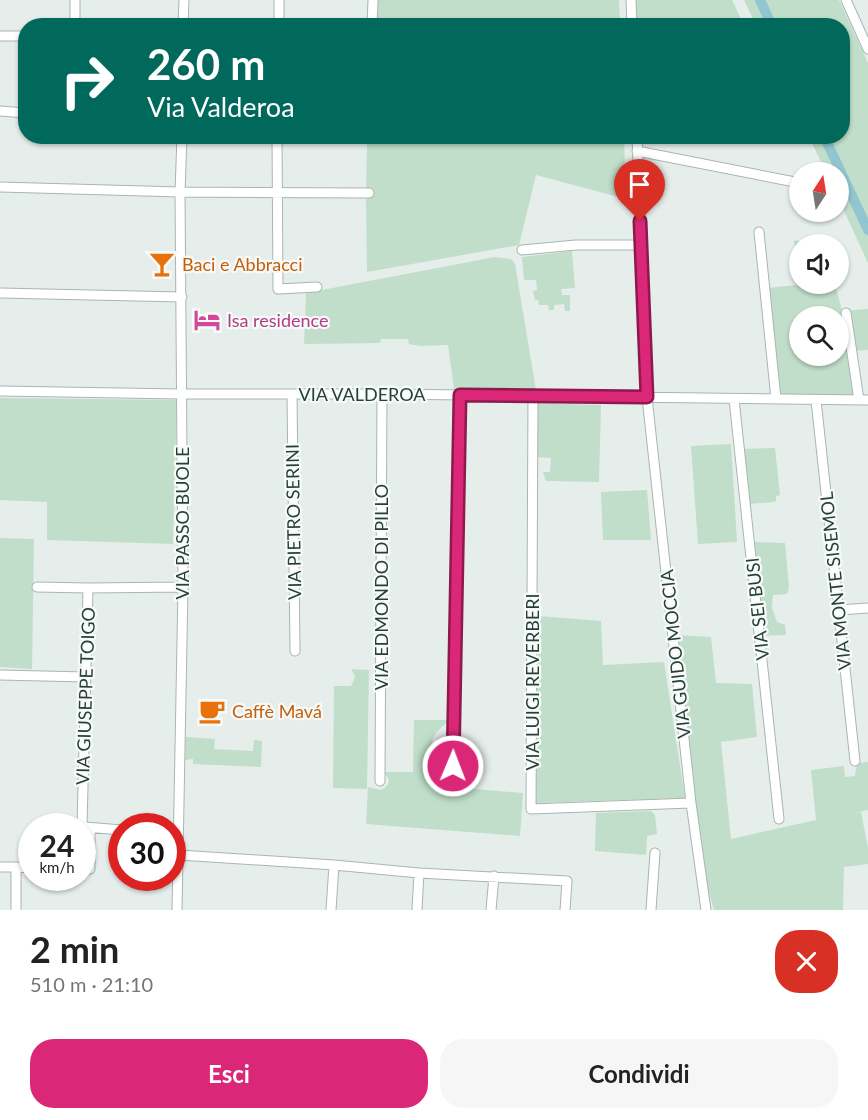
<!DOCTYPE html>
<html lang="it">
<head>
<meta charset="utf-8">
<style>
  :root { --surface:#fff; --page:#f6f6f6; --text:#222; --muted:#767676; --accent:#db2777 }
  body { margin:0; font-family:Lato,sans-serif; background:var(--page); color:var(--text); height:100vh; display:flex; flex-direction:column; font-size:22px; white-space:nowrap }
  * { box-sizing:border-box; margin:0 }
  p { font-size:20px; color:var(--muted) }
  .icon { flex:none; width:33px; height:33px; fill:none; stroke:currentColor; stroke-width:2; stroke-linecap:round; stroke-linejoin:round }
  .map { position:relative; height:910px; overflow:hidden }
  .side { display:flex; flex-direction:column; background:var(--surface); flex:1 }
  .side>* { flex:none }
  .banner { position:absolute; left:18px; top:18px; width:832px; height:126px; border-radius:24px; box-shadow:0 2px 4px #0004; background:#00695c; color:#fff; overflow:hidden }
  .needle { width:39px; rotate:12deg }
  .fabs { position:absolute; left:789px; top:162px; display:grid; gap:12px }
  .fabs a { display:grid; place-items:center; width:60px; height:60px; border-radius:50%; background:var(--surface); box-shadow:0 2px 4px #0004; font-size:30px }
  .speed { position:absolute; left:18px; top:813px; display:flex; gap:12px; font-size:30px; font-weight:700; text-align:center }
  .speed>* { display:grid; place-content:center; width:78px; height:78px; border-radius:50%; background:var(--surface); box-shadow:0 2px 4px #0004; line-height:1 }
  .speed small { font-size:15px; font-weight:400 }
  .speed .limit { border:9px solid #d22; background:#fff; color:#111 }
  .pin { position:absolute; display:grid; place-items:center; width:51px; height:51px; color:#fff; margin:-62px -26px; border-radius:50% 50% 50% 0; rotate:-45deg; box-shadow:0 0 6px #0007 }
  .pin .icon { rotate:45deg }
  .me { position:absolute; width:66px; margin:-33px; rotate:1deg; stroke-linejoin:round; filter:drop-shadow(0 0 4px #0008) }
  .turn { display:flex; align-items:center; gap:21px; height:126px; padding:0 30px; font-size:27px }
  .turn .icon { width:78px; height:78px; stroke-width:2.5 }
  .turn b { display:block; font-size:42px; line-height:51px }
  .round { display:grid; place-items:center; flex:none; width:63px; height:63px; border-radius:24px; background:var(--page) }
  .headline { display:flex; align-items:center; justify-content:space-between; height:102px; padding:0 30px }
  h1 { font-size:36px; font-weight:700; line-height:45px }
  .button { display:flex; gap:12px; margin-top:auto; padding:12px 30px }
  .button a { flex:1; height:69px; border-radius:24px; background:var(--accent); color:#fff; font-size:24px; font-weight:700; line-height:69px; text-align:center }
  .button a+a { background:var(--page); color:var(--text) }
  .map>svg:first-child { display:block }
  .green { fill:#c0dec9; fill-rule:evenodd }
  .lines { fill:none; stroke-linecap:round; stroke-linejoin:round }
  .canal { stroke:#91c5d0; stroke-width:10 }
  .street-casing { stroke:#a8b6b2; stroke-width:11 }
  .street { stroke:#fff; stroke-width:9 }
  .route-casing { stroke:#8e194d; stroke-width:15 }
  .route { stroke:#db2777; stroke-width:10 }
  .labels { text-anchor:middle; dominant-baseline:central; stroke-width:4.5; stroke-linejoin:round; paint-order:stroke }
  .food-label { font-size:18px; fill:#c56008; stroke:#f7faf9; text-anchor:start }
  .hotel-label { font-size:18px; fill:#b23c85; stroke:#f7faf9; text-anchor:start }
  .street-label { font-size:18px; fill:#254039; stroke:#f7faf9 }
</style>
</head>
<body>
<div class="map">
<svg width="868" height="910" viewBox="0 0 868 910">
  <rect width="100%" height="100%" fill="#e6eeeb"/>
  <path class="green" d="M376,0H619L620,25H377Z
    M635,0H732L744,25H636Z
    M744,0H839L868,63V263L839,200L838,172H826L809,137L843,136V26L756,25Z
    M286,136L624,137L626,199L536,175L519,245L367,272L366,200L371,192L366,190L367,144L286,141Z
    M794,240L813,244H800V284H835L842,311L868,309V350L856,351L862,397L777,398L767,288L797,285ZM800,316H838V356H800Z
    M572,251L575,288L561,289L562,295H570V311H565L564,304L554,305V310H549L548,305H539L538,300H535L533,291L537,290L536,280H524L522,257Z
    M495,257L511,259L515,264L536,390L454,389L448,345L420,346L409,344L408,339H381L380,343L304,344L306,293Z
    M0,398L177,400L173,544L47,540V502L0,500Z
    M537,403L601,405L599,482L546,481L543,472H550L551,458L536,457Z
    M731,444L737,542L698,544L691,446Z
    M775,448L780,495L776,496V501L773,502L748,504L740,449Z
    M647,490L651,540H603L601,492Z
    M0,538L34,539L32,669L0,667Z
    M752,542L785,543L789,587L787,594L773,595L772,608L777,622L785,625L786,635L758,636Z
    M539,616L601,621L603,665L664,662L685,798L534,803Z
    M675,635L711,637L716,683L752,684L757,737L721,742L731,839L816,820L811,770L844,766L845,777L855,776L857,763L868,762V810L852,813L861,812L868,848V864L844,867L843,910H714L707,885L680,693Z
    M351,669L369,670L367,789L333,788L334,686H351L353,682L355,676Z
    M414,720H450C439,730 429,735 433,751L450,759L448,787L523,793L520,836L366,824L368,787L381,790C391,785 391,779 383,772H413Z
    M186,737L215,739L214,749L253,751L254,740L262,741L261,767L193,764V759L185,760Z
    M651,811L655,815L657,834L647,836L646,855L595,851L596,813Z"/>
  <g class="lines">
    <path class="canal" d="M760,0L772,26
      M824,136L868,230"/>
    <g class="street-casing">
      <path id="street" d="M631,0L632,26
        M846,0L868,49
        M75,26V0
        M183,26L184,0
        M279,26V0
        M372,26L373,0
        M0,36H26
        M0,111L26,113
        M277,136L278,289L317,287
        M637,136L647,397L691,803L706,910
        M637,151L800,183
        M0,187L180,192L369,193
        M759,232L776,399
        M522,250L576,245H641
        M0,293L182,297
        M846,313L859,400
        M0,391L181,394H382L868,400
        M292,394L295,651
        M533,396L531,809L691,803
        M734,399L779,819
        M816,400L855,761
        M37,587L88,588
        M839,610L868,608
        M0,675L86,677
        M380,781L382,394
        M452,790L460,395
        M82,826L88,588L183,587
        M85,827L122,830
        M179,855L334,865L419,873L567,881L565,910
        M0,867H16
        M82,869H90V832
        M16,910V867L32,868
        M177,910L183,587L180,192L182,136
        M331,910L334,865
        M417,910L419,873
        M491,910L494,876
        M651,910L655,853"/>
    </g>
    <use href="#street" class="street"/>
  </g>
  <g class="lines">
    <g class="route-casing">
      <path id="route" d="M453,766L460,395L647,397L640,221"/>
    </g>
    <use href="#route" class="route"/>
  </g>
  <defs>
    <g id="bar-bare" transform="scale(2.07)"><path d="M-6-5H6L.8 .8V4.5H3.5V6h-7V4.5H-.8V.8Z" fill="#e8710a" stroke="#f7faf9" stroke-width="2.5" paint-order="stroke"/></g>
    <g id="hotel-bare" transform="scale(2.07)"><path d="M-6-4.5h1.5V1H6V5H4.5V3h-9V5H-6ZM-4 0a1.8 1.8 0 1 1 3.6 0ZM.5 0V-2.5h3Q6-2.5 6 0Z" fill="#d1479c" stroke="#f7faf9" stroke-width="2.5" paint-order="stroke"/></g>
    <g id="cafe-bare" transform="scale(2.07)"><path d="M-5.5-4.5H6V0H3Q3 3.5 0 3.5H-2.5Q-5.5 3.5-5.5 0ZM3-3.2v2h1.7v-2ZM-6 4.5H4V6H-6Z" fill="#e8710a" stroke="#f7faf9" stroke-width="2.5" paint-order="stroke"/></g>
  </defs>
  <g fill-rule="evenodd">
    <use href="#bar-bare" x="162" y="264"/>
    <use href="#hotel-bare" x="207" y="320"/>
    <use href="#cafe-bare" x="212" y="711"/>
  </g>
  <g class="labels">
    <g class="food-label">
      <text x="182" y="264">Baci e Abbracci</text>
      <text x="232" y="711">Caffè Mavá</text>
    </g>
    <g class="hotel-label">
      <text x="227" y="320">Isa residence</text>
    </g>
    <g class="street-label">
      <text x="362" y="394">VIA VALDEROA</text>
      <text transform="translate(293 522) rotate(-91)">VIA PIETRO SERINI</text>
      <text transform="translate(182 523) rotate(-90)">VIA PASSO BUOLE</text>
      <text transform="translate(835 581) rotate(-96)">VIA MONTE SISEMOL</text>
      <text transform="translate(381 587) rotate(-90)">VIA EDMONDO DI PILLO</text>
      <text transform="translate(757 609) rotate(-96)">VIA SEI BUSI</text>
      <text transform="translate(675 654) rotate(-96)">VIA GUIDO MOCCIA</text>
      <text transform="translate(532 682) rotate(-90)">VIA LUIGI REVERBERI</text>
      <text transform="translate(85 696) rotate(-88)">VIA GIUSEPPE TOIGO</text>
    </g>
  </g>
</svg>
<div class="fabs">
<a><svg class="needle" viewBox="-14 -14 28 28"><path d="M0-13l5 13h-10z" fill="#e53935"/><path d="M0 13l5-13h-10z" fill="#767676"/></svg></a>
<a><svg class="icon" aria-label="sound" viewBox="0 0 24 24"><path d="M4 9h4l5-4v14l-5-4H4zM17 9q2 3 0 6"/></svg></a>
<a><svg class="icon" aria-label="search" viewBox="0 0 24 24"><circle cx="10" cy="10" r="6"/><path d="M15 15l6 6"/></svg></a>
</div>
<div class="speed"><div>24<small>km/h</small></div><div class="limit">30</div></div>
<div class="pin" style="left:640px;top:221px;background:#d93025"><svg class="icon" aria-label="arrive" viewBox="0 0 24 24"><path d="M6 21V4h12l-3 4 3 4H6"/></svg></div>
<svg class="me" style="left:453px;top:766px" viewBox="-20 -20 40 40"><circle r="17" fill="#db2777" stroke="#fff" stroke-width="3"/><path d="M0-11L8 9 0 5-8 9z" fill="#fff"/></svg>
<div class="banner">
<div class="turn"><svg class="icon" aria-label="right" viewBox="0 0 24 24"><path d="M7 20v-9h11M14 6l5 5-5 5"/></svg><div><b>260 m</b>Via Valderoa</div></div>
</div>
</div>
<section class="side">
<div class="headline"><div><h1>2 min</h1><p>510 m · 21:10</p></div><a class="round" style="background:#d93025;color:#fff"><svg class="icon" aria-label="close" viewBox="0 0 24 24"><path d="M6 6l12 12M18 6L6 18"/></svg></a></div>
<div class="button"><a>Esci</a><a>Condividi</a></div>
</section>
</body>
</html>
